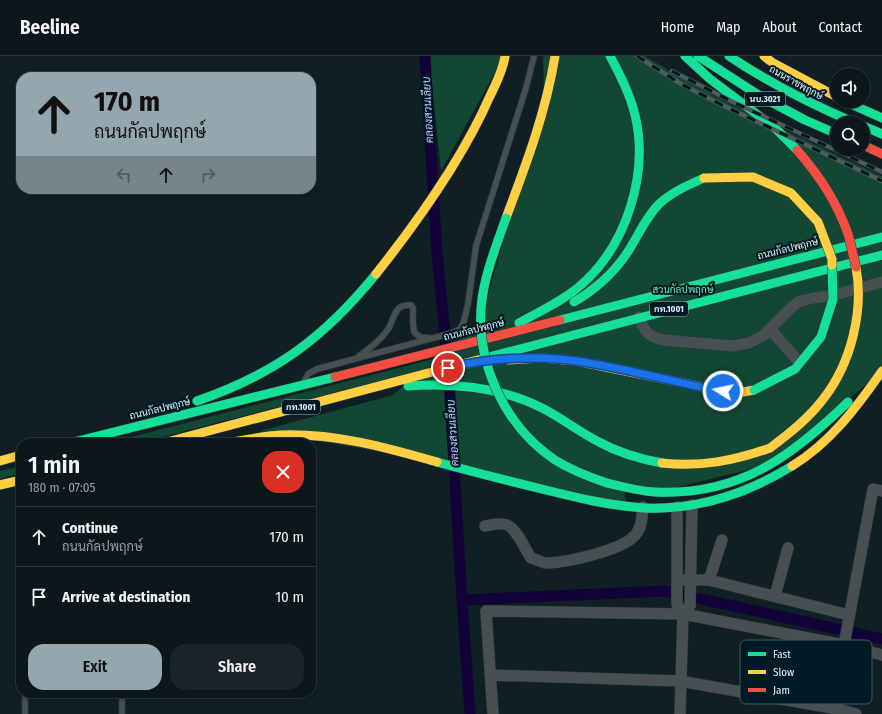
<!DOCTYPE html>
<html lang="en">
<head>
<meta charset="utf-8">
<style>
  :root { --surface:#0b171b; --page:#192428; --text:#f1f3f6; --muted:#9a9fa3; --line:#2b363a; --accent:#94a7ae }
  body { margin:0; font-family:"Fira Sans Condensed",Sarabun,sans-serif; background:var(--page); color:var(--text); height:100vh; display:flex; flex-direction:column; font-size:15px; white-space:nowrap }
  * { box-sizing:border-box; margin:0 }
  p { font-size:13px; color:var(--muted) }
  .icon { flex:none; width:22px; height:22px; fill:none; stroke:currentColor; stroke-width:2; stroke-linecap:round; stroke-linejoin:round }
  .map { position:relative; flex:1; overflow:hidden }
  .sheet { position:absolute; left:16px; top:382px; width:300px; height:260px; display:flex; flex-direction:column; background:var(--surface); border-radius:16px; box-shadow:0 2px 6px #0003,0 0 0 1px var(--line) }
  .sheet>* { flex:none }
  .hud { position:absolute; left:16px; top:16px; width:300px; height:122px; border-radius:16px; box-shadow:0 2px 6px #0003,0 0 0 1px var(--line); background:#94a7ae; color:#111; overflow:hidden }
  .buttons { position:absolute; left:830px; top:12px; display:grid; gap:8px }
  .buttons a { display:grid; place-items:center; width:40px; height:40px; border-radius:50%; background:var(--surface); box-shadow:0 2px 6px #0003,0 0 0 1px var(--line); font-size:20px }
  .pin { position:absolute; display:grid; place-items:center; width:34px; height:34px; color:#fff; margin:-17px; border:2px solid #fff; border-radius:50%; box-shadow:0 1px 4px #0007 }
  .me { position:absolute; width:44px; margin:-22px; rotate:280deg; stroke-linejoin:round; filter:drop-shadow(0 0 3px #0008) }
  .turn { display:flex; align-items:center; gap:14px; height:84px; padding:0 12px; font-size:18px }
  .turn .icon { width:52px; height:52px; stroke-width:2.5 }
  .turn b { display:block; font-size:28px; line-height:34px }
  .lanes { display:flex; align-items:center; height:38px; padding:0 12px; background:#0003; justify-content:center; gap:20px; direction:ltr }
  .lanes .off { opacity:.35 }
  .round { display:grid; place-items:center; flex:none; width:42px; height:42px; border-radius:16px; background:var(--page) }
  .head { display:flex; align-items:center; justify-content:space-between; height:68px; padding:0 12px }
  h1 { font-size:24px; font-weight:600; line-height:30px }
  .cta { display:flex; gap:8px; margin-top:auto; padding:8px 12px }
  .cta a { flex:1; height:46px; border-radius:16px; background:var(--accent); color:#111; font-size:16px; font-weight:600; line-height:46px; text-align:center }
  .cta a+a { background:var(--page); color:var(--text) }
  ul { padding:0; list-style:none }
  li { display:flex; align-items:center; gap:12px; height:60px; padding:0 12px; border-top:1px solid var(--line) }
  li div { flex:1 }
  li b { display:block; font-size:15px }
  li em { font-style:normal }
  header { display:flex; align-items:center; gap:24px; box-sizing:border-box; height:56px; padding:0 20px; background:var(--surface); border-bottom:1px solid var(--line) }
  header strong { font-size:19px }
  nav { display:flex; gap:22px; margin-inline-start:auto; font-size:14px }
  .map>svg:first-child { display:block }
  .green { fill:#124733 }
  .lines { fill:none; stroke-linecap:round; stroke-linejoin:round }
  .canal { stroke:#110338; stroke-width:11 }
  .lane-casing { stroke:#2d3b40; stroke-width:7 }
  .street-casing { stroke:#2d3b40; stroke-width:12 }
  .fast-casing { stroke:#2d3b40; stroke-width:10 }
  .slow-casing { stroke:#2d3b40; stroke-width:10 }
  .jam-casing { stroke:#2d3b40; stroke-width:10 }
  .lane { stroke:#484f51; stroke-width:5.5 }
  .street { stroke:#484f51; stroke-width:11 }
  .fast { stroke:#16e098; stroke-width:9 }
  .slow { stroke:#ffcf43; stroke-width:9 }
  .jam { stroke:#f24e42; stroke-width:9 }
  .rail-casing { stroke:#50595b; stroke-width:4.5 }
  .rail { stroke:#001a23; stroke-width:3; stroke-dasharray:9; stroke-linecap:butt }
  .fast-bridge-casing { stroke:#2d3b40; stroke-width:10; stroke-linecap:butt }
  .slow-bridge-casing { stroke:#2d3b40; stroke-width:10; stroke-linecap:butt }
  .jam-bridge-casing { stroke:#2d3b40; stroke-width:10; stroke-linecap:butt }
  .fast-bridge { stroke:#16e098; stroke-width:9 }
  .slow-bridge { stroke:#ffcf43; stroke-width:9 }
  .jam-bridge { stroke:#f24e42; stroke-width:9 }
  .route-casing { stroke:#114b97; stroke-width:10 }
  .route { stroke:#1a73e8; stroke-width:7 }
  .labels { text-anchor:middle; dominant-baseline:central; stroke-width:4; stroke-linejoin:round; paint-order:stroke }
  .shield { fill:#001a23; stroke:#9ab0b9; stroke-width:1 }
  .shield-label { font-size:9px; font-weight:bold; fill:#dcf0f9 }
  .street-label { font-size:10px; fill:#dcf0f9; stroke:#001a23 }
  .park-label { font-size:10px; fill:#70e6b1; stroke:#001a23 }
  .water-label { font-size:11px; font-style:italic; fill:#c6c5fe; stroke:#001a23 }
  .key { fill:#001a23; stroke:#425a63; stroke-width:1 }
  .key-label { font-size:11px; fill:#dcf0f9 }
</style>
</head>
<body>
<header>
<strong>Beeline</strong>
<nav><a>Home</a><a>Map</a><a>About</a><a>Contact</a></nav>
</header>
<div class="map">
<svg width="882" height="658" viewBox="0 0 882 658">
  <rect width="100%" height="100%" fill="#0f1f24"/>
  <path class="green" d="M429,0H501L498,11L441,115Z
    M543,0H645L685,24L734,50L882,120V315L772,408L669,433L624,431L627,451L413,401L260,375L393,339L422,314L139,387H108L437,302L481,264L544,45Z
    M21,410V417L0,423V415Z"/>
  <g class="lines">
    <path class="canal" d="M425,0L437,197L447,299
      M449,324L462,544L470,658
      M462,544L665,535L882,583"/>
    <g class="lane-casing">
      <path id="lane" d="M359,300C370,292 381,284 389,272C392,266 394,257 399,252C403,249 407,249 411,249L413,252V266L414,276L420,281L429,282
        M304,326L308,318L317,313L452,277L460,273L464,265L468,248L476,190L526,32L534,0
        M25,637V658
        M122,658V637"/>
    </g>
    <g class="street-casing">
      <path id="street" d="M639,261C645,276 647,280 663,284L733,290L749,287L764,279L793,250L800,245L813,242L830,240L882,226
        M770,273L799,306
        M677,451V548L683,558L680,658
        M485,470C492,469 500,466 507,469C517,473 525,493 531,502C535,503 541,506 545,507C565,507 625,494 636,478C642,471 642,460 643,451
        M677,524H709L849,559
        M709,524L722,484
        M775,540L788,492
        M683,558L690,550L692,449
        M490,619L680,625L837,653L856,658
        M493,658L486,555L683,558L844,589L882,599
        M836,658L844,589L873,433L882,435"/>
    </g>
    <g class="fast-casing">
      <path id="fast" d="M685,0L710,23L775,72L797,94
        M698,0L760,40L805,64L837,78
        M729,0C769,27 811,48 855,67
        M844,45L882,62
        M863,70L882,78
        M574,246C596,233 615,216 629,194C639,178 646,161 659,148C672,136 688,129 704,122
        M560,264L882,181
        M519,267C540,255 563,245 581,229C627,189 649,117 635,59C630,38 620,19 610,0
        M485,302L882,199
        M408,330C453,327 501,331 542,352C562,362 579,376 599,386C619,397 640,403 662,407
        M197,345C275,318 324,282 376,218
        M70,387L335,321
        M437,406C473,416 509,425 546,434C578,442 611,450 645,452C697,454 748,437 792,410
        M607,427C623,431 639,435 655,436C739,440 791,401 848,346"/>
    </g>
    <g class="slow-casing">
      <path id="slow" d="M764,0L773,7L837,41
        M506,162C526,109 546,56 555,0
        M376,218C418,165 463,102 490,40C496,28 503,14 505,0
        M508,304L541,302L576,305L723,335L743,336L754,334
        M163,387L485,302
        M225,387C243,385 261,380 280,379C334,377 385,391 437,406
        M0,405L21,399
        M662,407C702,411 733,405 770,392
        M792,410C830,387 857,351 882,315
        M0,429L21,424"/>
    </g>
    <g class="jam-casing">
      <path id="jam" d="M863,89L882,98
        M335,321L560,264"/>
    </g>
    <use href="#lane" class="lane"/>
    <use href="#street" class="street"/>
    <use href="#fast" class="fast"/>
    <use href="#slow" class="slow"/>
    <use href="#jam" class="jam"/>
    <g class="rail-casing">
      <path id="rail" d="M637,0L681,28L720,48L882,125
        M672,15L733,46L882,116"/>
    </g>
    <use href="#rail" class="rail"/>
    <g class="fast-bridge-casing">
      <path id="fast-bridge" d="M506,162C497,188 486,215 482,243C474,304 504,370 555,404C571,414 589,421 607,427
        M754,334L795,313L821,281L833,243L832,209"/>
    </g>
    <g class="slow-bridge-casing">
      <path id="slow-bridge" d="M704,122L753,121L791,137L818,166L832,203V209
        M770,392C790,377 809,362 824,342C851,307 864,255 856,211"/>
    </g>
    <g class="jam-bridge-casing">
      <path id="jam-bridge" d="M797,94C819,119 837,146 848,178C851,188 853,200 856,211"/>
    </g>
    <use href="#fast-bridge" class="fast-bridge"/>
    <use href="#slow-bridge" class="slow-bridge"/>
    <use href="#jam-bridge" class="jam-bridge"/>
  </g>
  <g class="lines">
    <g class="route-casing">
      <path id="route" d="M448,312C487,302 537,299 576,305C626,312 674,327 723,335"/>
    </g>
    <use href="#route" class="route"/>
  </g>
  <g class="labels">
    <g class="shield">
      <rect x="745" y="36" width="40" height="14" rx="3"/>
      <rect x="650" y="246" width="38" height="14" rx="3"/>
      <rect x="282" y="344" width="38" height="14" rx="3"/>
    </g>
    <g class="shield-label">
      <text x="765" y="43">นบ.3021</text>
      <text x="669" y="253">กท.1001</text>
      <text x="301" y="351">กท.1001</text>
    </g>
    <g class="street-label">
      <text transform="translate(796 27) rotate(29)">ถนนราชพฤกษ์</text>
      <text transform="translate(788 193) rotate(-14)">ถนนกัลปพฤกษ์</text>
      <text transform="translate(474 274) rotate(-14)">ถนนกัลปพฤกษ์</text>
      <text transform="translate(160 353) rotate(-14)">ถนนกัลปพฤกษ์</text>
    </g>
    <g class="park-label">
      <text x="683" y="234">สวนกัลปพฤกษ์</text>
    </g>
    <g class="water-label">
      <text transform="translate(428 54) rotate(-93)">คลองสวนเลียบ</text>
      <text transform="translate(453 377) rotate(-94)">คลองสวนเลียบ</text>
    </g>
  </g>
  <rect x="740" y="584" width="132" height="64" rx="6" class="key"/>
  <rect x="748" y="596" width="18" height="4" fill="#16e098"/>
  <rect x="748" y="614" width="18" height="4" fill="#ffcf43"/>
  <rect x="748" y="632" width="18" height="4" fill="#f24e42"/>
  <g class="key-label">
    <text x="773" y="602">Fast</text>
    <text x="773" y="620">Slow</text>
    <text x="773" y="638">Jam</text>
  </g>
</svg>
<div class="buttons">
<a><svg class="icon" aria-label="sound" viewBox="0 0 24 24"><path d="M4 9h4l5-4v14l-5-4H4zM17 9q2 3 0 6"/></svg></a>
<a><svg class="icon" aria-label="search" viewBox="0 0 24 24"><circle cx="10" cy="10" r="6"/><path d="M15 15l6 6"/></svg></a>
</div>
<div class="pin" style="left:448px;top:312px;background:#d93025"><svg class="icon" aria-label="arrive" viewBox="0 0 24 24"><path d="M6 21V4h12l-3 4 3 4H6"/></svg></div>
<svg class="me" style="left:723px;top:335px" viewBox="-20 -20 40 40"><circle r="17" fill="#1a73e8" stroke="#fff" stroke-width="3"/><path d="M0-11L8 9 0 5-8 9z" fill="#fff"/></svg>
<div class="hud">
<div class="turn"><svg class="icon" aria-label="ahead" viewBox="0 0 24 24"><path d="M12 20V5M6 11l6-6 6 6"/></svg><div><b>170 m</b>ถนนกัลปพฤกษ์</div></div>
<div class="lanes"><svg class="icon off" aria-label="left" viewBox="0 0 24 24"><path d="M17 20v-9H6M10 6l-5 5 5 5"/></svg><svg class="icon" aria-label="ahead" viewBox="0 0 24 24"><path d="M12 20V5M6 11l6-6 6 6"/></svg><svg class="icon off" aria-label="right" viewBox="0 0 24 24"><path d="M7 20v-9h11M14 6l5 5-5 5"/></svg></div>
</div>
<section class="sheet">
<div class="head"><div><h1>1 min</h1><p>180 m · 07:05</p></div><a class="round" style="background:#d93025;color:#fff"><svg class="icon" aria-label="close" viewBox="0 0 24 24"><path d="M6 6l12 12M18 6L6 18"/></svg></a></div>
<ul>
<li><svg class="icon" aria-label="ahead" viewBox="0 0 24 24"><path d="M12 20V5M6 11l6-6 6 6"/></svg><div><b>Continue</b><p>ถนนกัลปพฤกษ์</p></div><em>170 m</em></li>
<li><svg class="icon" aria-label="arrive" viewBox="0 0 24 24"><path d="M6 21V4h12l-3 4 3 4H6"/></svg><div><b>Arrive at destination</b></div><em>10 m</em></li>
</ul>
<div class="cta"><a>Exit</a><a>Share</a></div>
</section>
</div>
</body>
</html>
